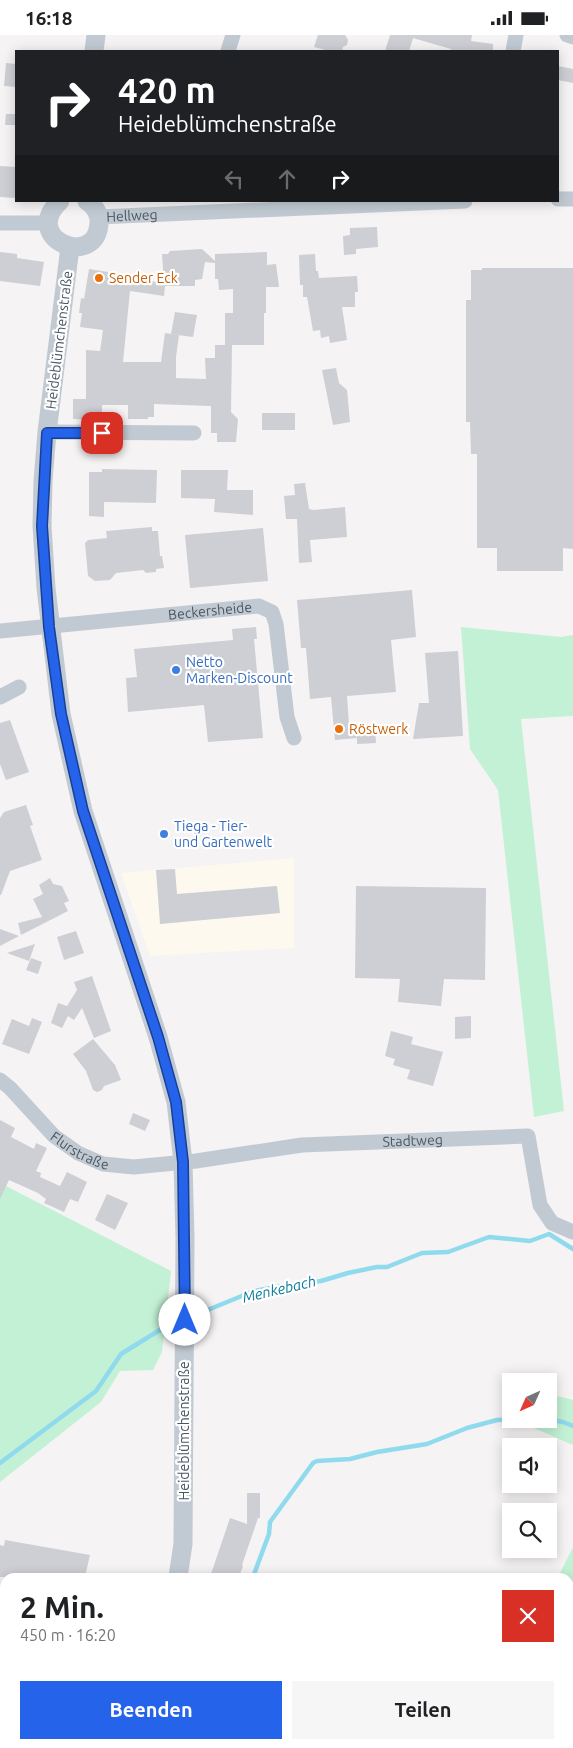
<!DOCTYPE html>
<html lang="de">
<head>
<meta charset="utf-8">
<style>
  :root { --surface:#fff; --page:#f6f6f6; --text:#202124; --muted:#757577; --accent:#2563eb }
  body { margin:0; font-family:Ubuntu,sans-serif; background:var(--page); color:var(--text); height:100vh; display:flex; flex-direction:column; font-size:19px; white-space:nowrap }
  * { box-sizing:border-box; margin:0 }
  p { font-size:16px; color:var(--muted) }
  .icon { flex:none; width:28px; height:28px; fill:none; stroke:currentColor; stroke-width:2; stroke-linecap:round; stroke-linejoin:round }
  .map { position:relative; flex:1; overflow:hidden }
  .details { position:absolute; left:0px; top:1538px; width:574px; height:176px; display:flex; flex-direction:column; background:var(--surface); border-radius:15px 15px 0 0; box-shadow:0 2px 12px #0003 }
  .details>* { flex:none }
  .top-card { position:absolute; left:15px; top:15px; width:544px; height:152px; border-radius:0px; box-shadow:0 2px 12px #0003; background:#202124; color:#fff; overflow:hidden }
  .needle { width:32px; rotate:225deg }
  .tools { position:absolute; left:502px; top:1338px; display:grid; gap:10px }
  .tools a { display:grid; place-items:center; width:55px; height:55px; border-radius:0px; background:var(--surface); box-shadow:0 2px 12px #0003; font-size:25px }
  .pin { position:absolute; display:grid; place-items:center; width:42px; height:42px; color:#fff; margin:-21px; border-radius:10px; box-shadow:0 2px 8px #0006 }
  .me { position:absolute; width:55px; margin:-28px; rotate:0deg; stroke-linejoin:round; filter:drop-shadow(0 0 4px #0008) }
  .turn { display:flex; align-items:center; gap:18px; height:105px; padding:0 20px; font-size:22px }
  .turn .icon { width:65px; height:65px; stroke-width:2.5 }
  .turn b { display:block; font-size:35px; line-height:42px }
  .lanes { display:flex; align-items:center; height:48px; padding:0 20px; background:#0003; justify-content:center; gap:25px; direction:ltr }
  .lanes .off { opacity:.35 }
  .round { display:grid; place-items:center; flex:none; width:52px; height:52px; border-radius:0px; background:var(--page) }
  .head { display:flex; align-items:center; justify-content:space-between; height:85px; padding:0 20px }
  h1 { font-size:30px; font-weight:600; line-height:38px }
  .cta { display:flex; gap:10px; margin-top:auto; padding:10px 20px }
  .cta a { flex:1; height:58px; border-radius:0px; background:var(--accent); color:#fff; font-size:20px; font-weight:600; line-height:58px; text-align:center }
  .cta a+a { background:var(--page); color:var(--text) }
  .status { display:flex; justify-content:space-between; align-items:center; height:35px; padding:0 25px; background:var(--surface); direction:ltr }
  .status svg { height:14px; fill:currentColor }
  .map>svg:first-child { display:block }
  .commercial { fill:#fdf9ef }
  .green { fill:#c3f1d5 }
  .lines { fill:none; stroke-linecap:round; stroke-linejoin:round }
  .stream { stroke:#90daee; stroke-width:4.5 }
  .building { fill:#cdcfd5; fill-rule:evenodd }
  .minor { stroke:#c1cad2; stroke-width:15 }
  .tertiary { stroke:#c1cad2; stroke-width:19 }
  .route-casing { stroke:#184099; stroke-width:12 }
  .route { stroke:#2563eb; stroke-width:9 }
  .food-dot { fill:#e8710a; stroke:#fff; stroke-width:2 }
  .shop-dot { fill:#3f7fe0; stroke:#fff; stroke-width:2 }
  .labels { text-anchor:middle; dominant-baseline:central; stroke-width:4.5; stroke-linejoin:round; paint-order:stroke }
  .street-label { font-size:14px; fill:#4a5661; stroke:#fff }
  .food-label { font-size:14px; fill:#c56008; stroke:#fff; text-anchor:start }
  .shop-label { font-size:14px; fill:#366cbe; stroke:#fff; text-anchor:start }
  .water-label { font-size:15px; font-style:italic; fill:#0c7c9b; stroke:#fff }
</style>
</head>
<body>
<div class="status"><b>16:18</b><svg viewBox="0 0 49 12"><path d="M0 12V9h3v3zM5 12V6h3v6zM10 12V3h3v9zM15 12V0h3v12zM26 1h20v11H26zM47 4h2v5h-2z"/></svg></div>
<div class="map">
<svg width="573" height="1713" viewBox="0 0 573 1713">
  <rect width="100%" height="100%" fill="#f5f3f3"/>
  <path class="commercial" d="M294,823V913L150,921L121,838Z"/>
  <path class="green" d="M461,592L561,602L573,600V681L521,684L564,1076L534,1082L498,755L470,714Z
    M0,1148L171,1236L162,1317L153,1335L120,1336L101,1367L0,1447Z
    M549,1359L573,1365V1410L513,1384H549Z
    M573,1512V1713H477L479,1709H569V1542H558Z"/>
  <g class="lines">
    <path class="stream" d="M188,1283L254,1256L276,1252L321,1246L348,1238L377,1232H387L422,1218L448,1217L489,1202L530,1206L549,1199L573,1214
      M547,1384L563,1387L573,1391
      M0,1428L96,1356L121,1319L163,1293L179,1287
      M253,1542L269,1499L270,1487L313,1428L317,1426L350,1424L377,1417L427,1409L467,1393L497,1385L523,1384"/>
  </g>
  <path class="building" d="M318,0H345L348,5L347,10L343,12L342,16H329L314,12Z
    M390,0H472L471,6L493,9V16H450L451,14L413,3L414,0L409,16H385Z
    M6,28L16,29V52L4,51Z
    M558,31L573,34V48L558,45Z
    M6,79H16V90H5Z
    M0,131L16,132V163L0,162Z
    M377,192L378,212L356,214V219L344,220L343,201L350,200V193Z
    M202,214L215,226V219L267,217V230L276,229L279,252H266V278H264V310H232L231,377L238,384L236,407H217V398H211V371L154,369V382H148V384H128V370H102V385L73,384V364H86V315L100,316L103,295L80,292L82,278H79L81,263L84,264L89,234L108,237V240L164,248L162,219H168L170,216ZM205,227L215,228V244H218L219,255L233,254V278H225V310H215V323H205L206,344L176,343V322L179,300L165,298L161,327H123L130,256L164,261L165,251H195V245L202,244Z
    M0,217L17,219V223L44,227L40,251L0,246Z
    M315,219L316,236H318L319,243L357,241L358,257H355V272H342L347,305L330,308L329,301L321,303L320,295L313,296L307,262H303V250H300L299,220Z
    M482,233H573V514L563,513V536H497V513H477V419H471L470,387H466V265H471V235H482Z
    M175,277L197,280L193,302L171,299Z
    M336,333L339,348L347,355L350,387L333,390L322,335Z
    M262,378H295V395H262Z
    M102,434L157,435L156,468L104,467V482L89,481V437H102Z
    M181,435H228L227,455H253V480L214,477L215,464L181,463Z
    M305,448L309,474L314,475L345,472L347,502L310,505L312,527L299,528L297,484H286L284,461L295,460L294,449Z
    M152,492V496H158L160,521H162L164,533L156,534V537L146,538L143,535L116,538L110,545L95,546L88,541L85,508L88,505L107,503L106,496Z
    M263,493L268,546L190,553L185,500Z
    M412,555L416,602L391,605L396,657L347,661L349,690L363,691V694L375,692L376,708L357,709V703L335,705L331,662L310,664L306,613H301L297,565Z
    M256,592L257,604H254L263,703L208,707L204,670L128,677L126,643L137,642L134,614L233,605L232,594Z
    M458,616L463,701L413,704L419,668H429L425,618Z
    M10,685L29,737L6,745L0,729V688Z
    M26,770L33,790L30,791L42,825L10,836L1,860H0V783L4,777Z
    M175,834L177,859L277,851L280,878L160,889L156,835Z
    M50,843L53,849L62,851L69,866L64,868L68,876L21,900L18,888L42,882L33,864L43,859L39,850Z
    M356,851L486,853L485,945L444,944L441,971L398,967L400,944L355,943Z
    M0,894L19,901L0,911Z
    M76,896L84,918L64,925L57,902Z
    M35,909L29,926L7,918Z
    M31,923L42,927L38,939L26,935Z
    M92,941L111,996L94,1003L82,973L74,985L68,981L62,993L51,988L58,968L67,971L77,955L74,947Z
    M471,981V1003L455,1004V982Z
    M32,983L42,987L29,1019L2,1009L12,984L29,991Z
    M391,996L413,1002L411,1009L443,1017L433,1051L407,1044L410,1035L393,1030L395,1024L385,1021Z
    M93,1004L115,1030L121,1045L104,1051L102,1055L97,1057L93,1055L86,1036L73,1019Z
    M133,1078L150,1085L145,1096L129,1089Z
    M0,1085L15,1093L11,1102L34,1114L36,1108L47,1113L36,1136L41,1138L40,1142L60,1151L67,1137L87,1147L78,1167L70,1164L64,1177L44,1168L46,1164L38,1158L9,1145L0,1164Z
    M107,1159L128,1168L115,1195L95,1185Z
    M247,1458H260V1483H258L242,1530L243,1531L239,1542H210L230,1483L247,1489Z
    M5,1505L90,1520L85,1542H0V1510L4,1511Z"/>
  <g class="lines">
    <g class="minor">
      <path d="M567,0L573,2"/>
      <path d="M228,16L233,0"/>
      <path d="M513,16L516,0"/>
      <path d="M558,164H573"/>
      <path id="s1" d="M98,182L465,166"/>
      <path d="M0,188H49"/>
      <path d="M47,397L194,398"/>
      <path id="s2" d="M0,596L259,571L272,577L276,589L287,682L294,703"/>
      <path d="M0,662L19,652"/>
      <path id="s3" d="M0,1045L10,1053L54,1101L78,1118L103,1129L134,1132L196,1126L302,1110L528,1101L540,1170L552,1188L573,1197"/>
      <path d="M220,1709L228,1713"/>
    </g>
    <path class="tertiary" d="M94,16L96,0
      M60,166C20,203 95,235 99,189C100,180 95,171 87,166
      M70,212L47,397L43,446L42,491L46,553L61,679L83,776L158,1002L176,1067L183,1127L185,1204L183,1509L178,1542
      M117,1713L119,1709"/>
  </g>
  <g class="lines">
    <g class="route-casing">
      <path id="route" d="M102,398H47L42,491L49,592L61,679L83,776L158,1002L176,1067L183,1127L185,1285"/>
    </g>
    <use href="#route" class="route"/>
  </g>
  <g class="food-dot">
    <circle cx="99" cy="243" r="5"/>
    <circle cx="339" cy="694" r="5"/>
  </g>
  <g class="shop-dot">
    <circle cx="176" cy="635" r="5"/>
    <circle cx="164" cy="799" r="5"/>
  </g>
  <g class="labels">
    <g class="street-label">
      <text stroke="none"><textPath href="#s1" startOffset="34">Hellweg</textPath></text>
      <text transform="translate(59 305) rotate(-83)">Heideblümchenstraße</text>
      <text stroke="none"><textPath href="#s2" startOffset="211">Beckersheide</textPath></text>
      <text stroke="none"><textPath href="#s3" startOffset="446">Stadtweg</textPath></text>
      <text stroke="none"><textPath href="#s3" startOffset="108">Flurstraße</textPath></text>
      <text transform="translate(184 1396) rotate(-90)">Heideblümchenstraße</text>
    </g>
    <g class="food-label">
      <text x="109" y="243">Sender Eck</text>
      <text x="349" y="694">Röstwerk</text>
    </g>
    <g class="shop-label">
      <text x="186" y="627">Netto<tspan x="186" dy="16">Marken-Discount</tspan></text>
      <text x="174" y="791">Tiega - Tier-<tspan x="174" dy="16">und Gartenwelt</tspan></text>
    </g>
    <g class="water-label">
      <text transform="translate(279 1254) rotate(-13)">Menkebach</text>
    </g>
  </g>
</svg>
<div class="tools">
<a><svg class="needle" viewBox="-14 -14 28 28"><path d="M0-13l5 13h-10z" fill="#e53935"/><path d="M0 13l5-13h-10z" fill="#757577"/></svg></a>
<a><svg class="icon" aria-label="sound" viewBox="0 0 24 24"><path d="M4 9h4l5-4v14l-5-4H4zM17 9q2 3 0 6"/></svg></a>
<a><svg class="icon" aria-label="search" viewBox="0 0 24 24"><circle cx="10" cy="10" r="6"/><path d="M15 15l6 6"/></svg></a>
</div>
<div class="pin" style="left:102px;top:398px;background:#d93025"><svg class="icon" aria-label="arrive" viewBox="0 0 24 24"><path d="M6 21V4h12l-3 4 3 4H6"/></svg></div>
<svg class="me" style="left:185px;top:1285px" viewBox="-20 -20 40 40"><circle r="19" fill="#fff"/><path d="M0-13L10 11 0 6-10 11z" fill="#2563eb"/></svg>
<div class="top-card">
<div class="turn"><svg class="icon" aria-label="right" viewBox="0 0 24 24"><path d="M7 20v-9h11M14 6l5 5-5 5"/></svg><div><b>420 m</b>Heideblümchenstraße</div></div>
<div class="lanes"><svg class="icon off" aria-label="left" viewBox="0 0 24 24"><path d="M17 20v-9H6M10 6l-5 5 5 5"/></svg><svg class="icon off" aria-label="ahead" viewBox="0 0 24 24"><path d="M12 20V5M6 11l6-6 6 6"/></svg><svg class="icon" aria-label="right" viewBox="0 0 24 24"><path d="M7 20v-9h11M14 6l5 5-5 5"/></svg></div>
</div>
<section class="details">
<div class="head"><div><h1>2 Min.</h1><p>450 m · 16:20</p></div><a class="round" style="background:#d93025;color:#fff"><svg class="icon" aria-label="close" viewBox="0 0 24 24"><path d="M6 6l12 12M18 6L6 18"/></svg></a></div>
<div class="cta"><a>Beenden</a><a>Teilen</a></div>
</section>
</div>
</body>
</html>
